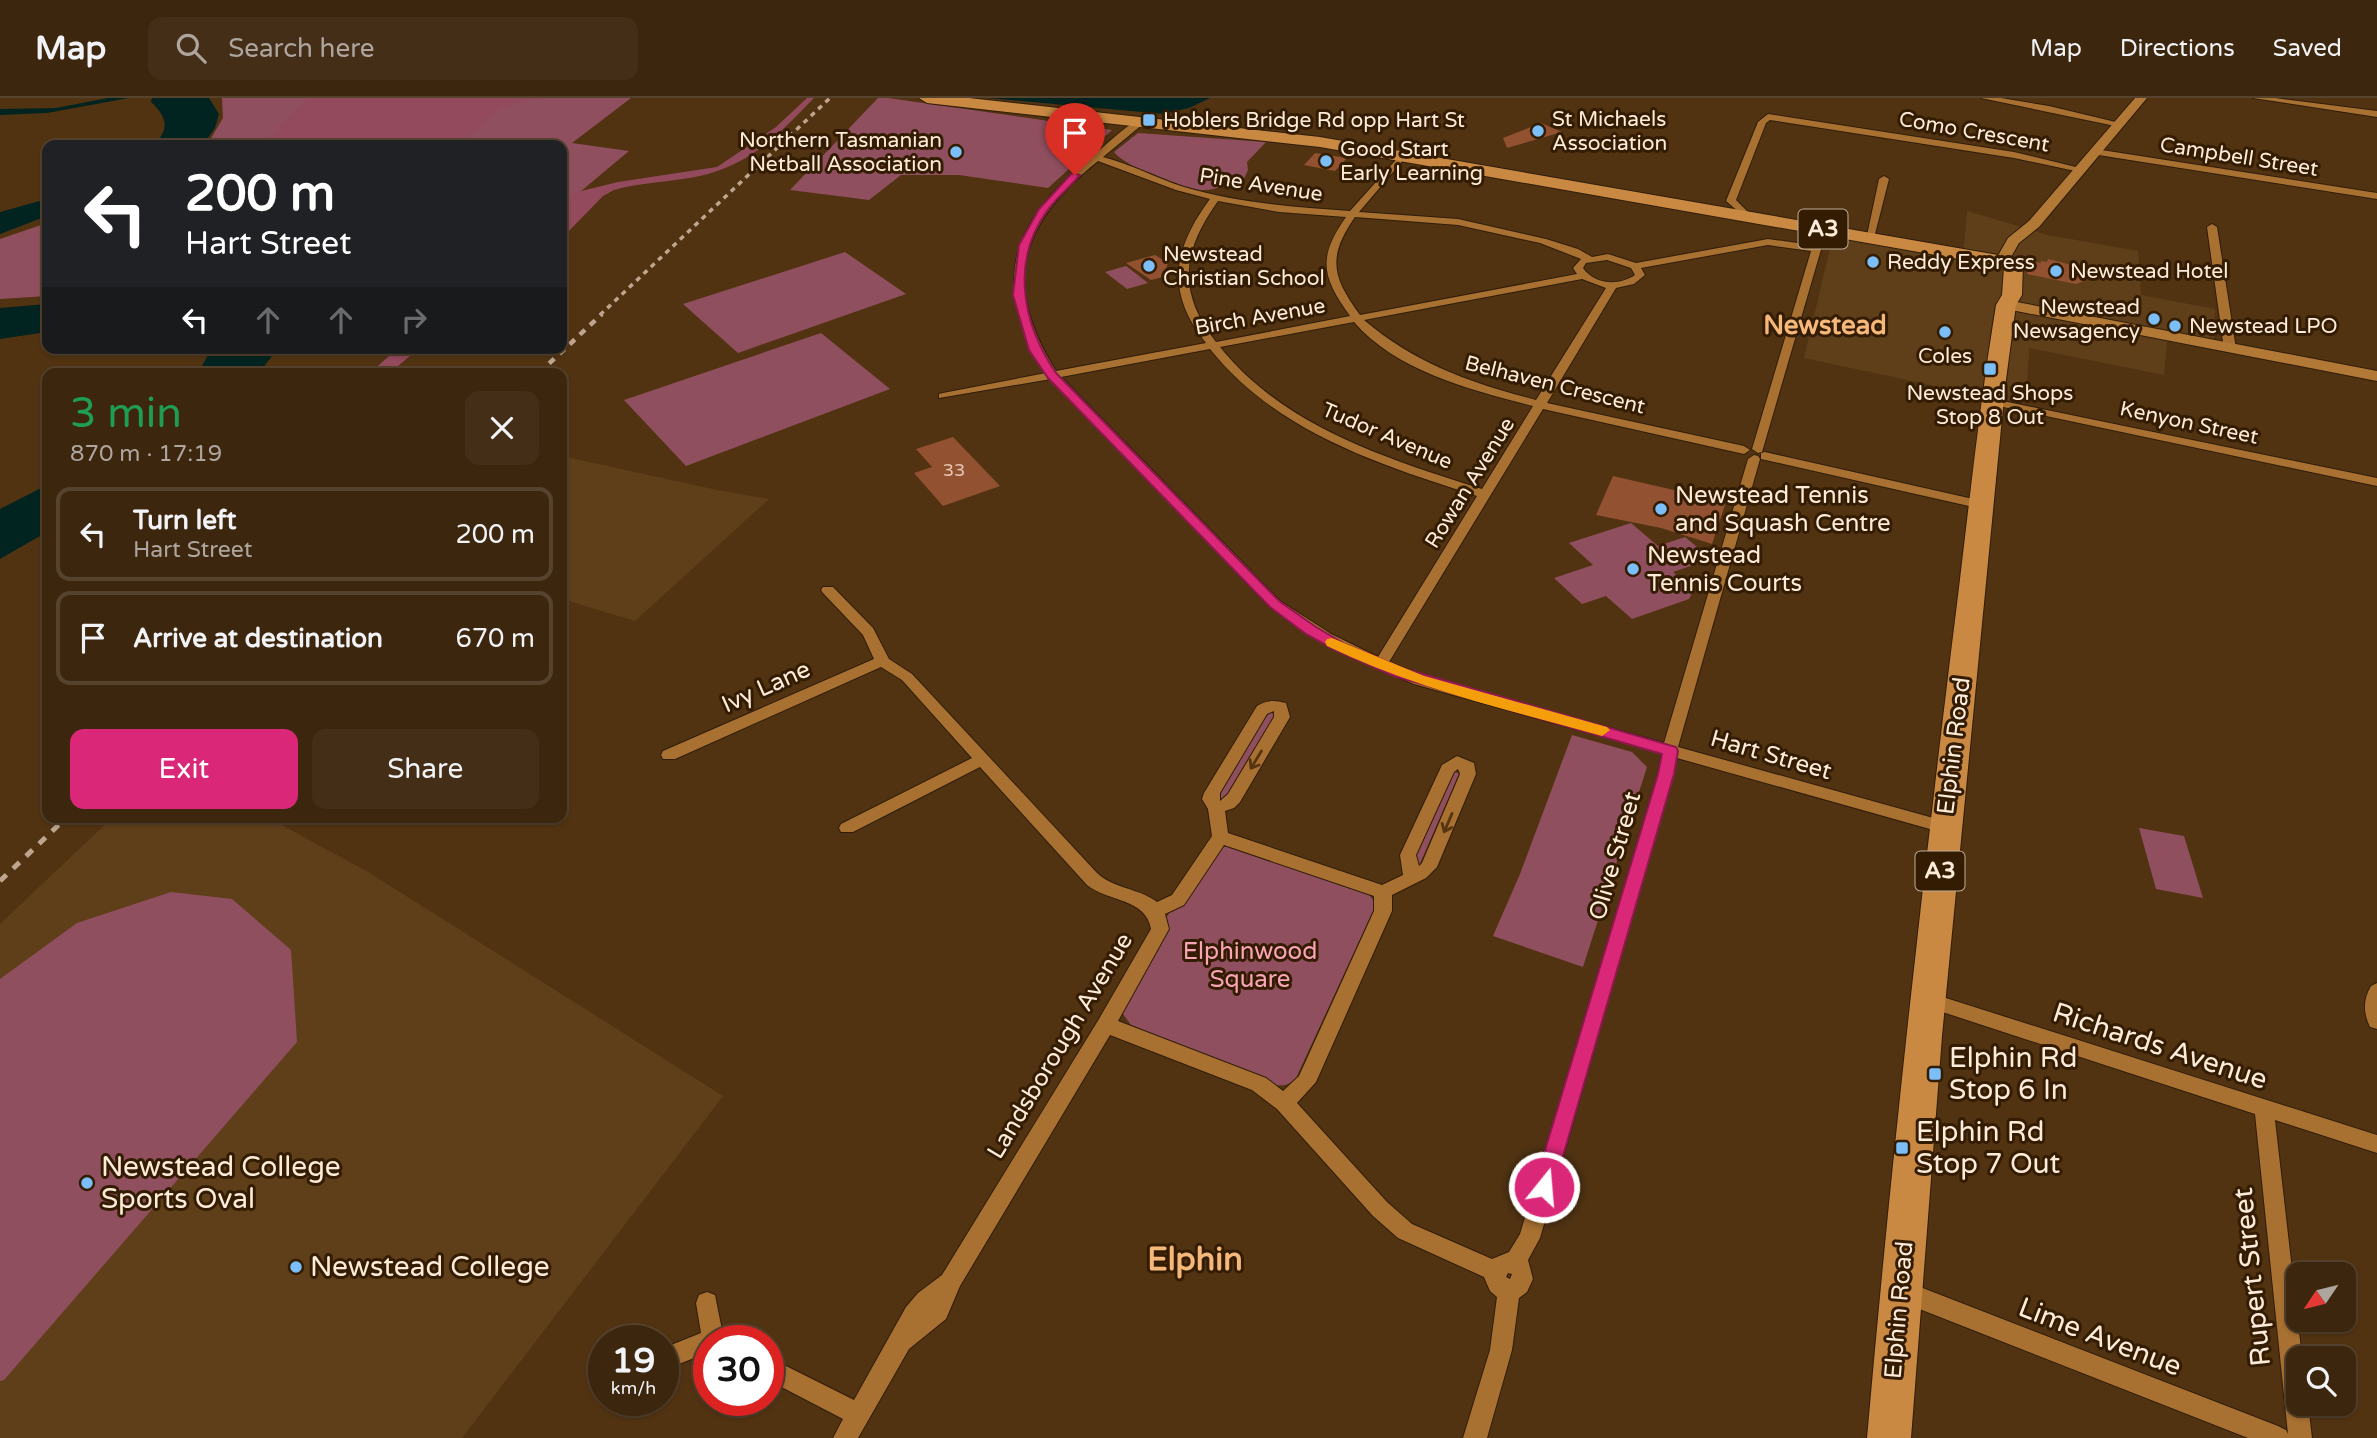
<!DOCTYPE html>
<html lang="en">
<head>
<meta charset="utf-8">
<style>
  :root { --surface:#3d260e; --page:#442e17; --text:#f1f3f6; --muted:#ada59e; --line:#56432e; --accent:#db2777 }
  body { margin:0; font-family:"Varela Round",sans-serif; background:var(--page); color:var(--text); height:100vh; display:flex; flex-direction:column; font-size:26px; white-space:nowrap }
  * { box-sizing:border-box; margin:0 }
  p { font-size:23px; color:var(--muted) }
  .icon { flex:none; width:38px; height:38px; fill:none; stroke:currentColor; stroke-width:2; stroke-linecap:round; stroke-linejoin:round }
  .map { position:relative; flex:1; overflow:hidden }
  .side { position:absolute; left:42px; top:270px; width:525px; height:455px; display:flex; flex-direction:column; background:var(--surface); border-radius:14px; box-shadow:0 2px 5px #0004,0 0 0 2px var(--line) }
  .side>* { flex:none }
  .hud { position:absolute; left:42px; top:42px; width:525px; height:214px; border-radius:14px; box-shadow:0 2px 5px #0004,0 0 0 2px var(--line); background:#202124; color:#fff; overflow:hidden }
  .needle { width:46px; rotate:235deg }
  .controls { position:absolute; left:2286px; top:1164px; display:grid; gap:14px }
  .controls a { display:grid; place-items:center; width:70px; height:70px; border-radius:14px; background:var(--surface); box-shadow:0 2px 5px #0004,0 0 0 2px var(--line); font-size:35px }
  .speed { position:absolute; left:588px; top:1227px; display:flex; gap:14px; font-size:35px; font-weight:700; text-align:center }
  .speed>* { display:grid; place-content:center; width:91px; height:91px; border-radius:50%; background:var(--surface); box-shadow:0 2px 5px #0004,0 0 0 2px var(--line); line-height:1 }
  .speed small { font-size:18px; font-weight:400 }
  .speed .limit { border:10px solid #d22; background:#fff; color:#111 }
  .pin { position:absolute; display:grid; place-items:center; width:60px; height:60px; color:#fff; margin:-72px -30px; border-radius:50% 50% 50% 0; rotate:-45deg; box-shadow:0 0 7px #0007 }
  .pin .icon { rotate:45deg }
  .me { position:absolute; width:77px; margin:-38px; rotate:17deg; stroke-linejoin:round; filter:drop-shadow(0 0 5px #0008) }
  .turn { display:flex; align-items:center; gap:24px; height:147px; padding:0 28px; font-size:32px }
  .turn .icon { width:91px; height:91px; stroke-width:2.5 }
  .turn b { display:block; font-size:49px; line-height:60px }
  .lanes { display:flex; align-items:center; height:66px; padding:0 28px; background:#0003; justify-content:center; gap:35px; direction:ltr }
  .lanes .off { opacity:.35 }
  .round { display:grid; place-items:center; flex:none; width:74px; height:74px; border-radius:14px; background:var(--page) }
  .summary { display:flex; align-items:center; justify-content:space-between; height:119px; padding:0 28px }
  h1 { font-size:42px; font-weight:600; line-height:52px; color:#1e9e55 }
  .primary-button { display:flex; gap:14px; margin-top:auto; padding:14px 28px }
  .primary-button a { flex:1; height:80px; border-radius:14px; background:var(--accent); color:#fff; font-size:28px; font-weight:600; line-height:80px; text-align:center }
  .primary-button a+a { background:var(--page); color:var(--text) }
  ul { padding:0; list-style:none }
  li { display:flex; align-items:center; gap:21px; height:94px; margin:0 14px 10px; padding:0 14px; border:4px solid var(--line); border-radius:14px }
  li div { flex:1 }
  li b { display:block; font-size:26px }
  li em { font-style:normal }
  header { display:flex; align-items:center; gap:42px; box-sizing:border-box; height:98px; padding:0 35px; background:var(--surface); border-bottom:2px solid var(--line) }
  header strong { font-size:33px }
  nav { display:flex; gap:38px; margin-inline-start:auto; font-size:24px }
  .search { width:490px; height:63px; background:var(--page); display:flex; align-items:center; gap:18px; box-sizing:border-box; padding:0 24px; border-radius:14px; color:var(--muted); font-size:26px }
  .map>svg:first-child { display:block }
  .built { fill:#5f3f1a }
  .green { fill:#904f5e }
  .forest { fill:#924a5c }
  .water { fill:#022421 }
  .building { fill:#925131 }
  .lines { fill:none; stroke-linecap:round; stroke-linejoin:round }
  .street-casing { stroke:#301d0a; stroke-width:2 }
  .secondary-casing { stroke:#301d0a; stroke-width:2 }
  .highway-casing { stroke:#301d0a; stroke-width:2 }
  .street { fill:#a87031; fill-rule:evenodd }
  .secondary { fill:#b27836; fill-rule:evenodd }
  .highway { fill:#c98942; fill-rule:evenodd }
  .rail-far2 { stroke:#bda58e; stroke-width:3.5; stroke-dasharray:5 5; stroke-linecap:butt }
  .rail-far1 { stroke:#bda58e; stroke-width:4.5; stroke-dasharray:7 7; stroke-linecap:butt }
  .rail { stroke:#bda58e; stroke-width:5; stroke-dasharray:9 9; stroke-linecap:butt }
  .oneway { stroke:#563510 }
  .route { fill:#db2777; stroke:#8e194d; stroke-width:2 }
  .slow { fill:#f59e0b }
  .poi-dot { fill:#7bbef8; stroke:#331c02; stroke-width:2.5 }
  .labels { text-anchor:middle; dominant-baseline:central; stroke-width:6; stroke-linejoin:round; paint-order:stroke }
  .far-number-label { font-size:18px; fill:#e3c4af }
  .far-poi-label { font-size:21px; fill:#feebd9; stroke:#331c02; text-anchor:start }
  .far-street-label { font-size:21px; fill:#feebd9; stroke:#331c02 }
  .shield { fill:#331c02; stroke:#c1ad98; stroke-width:2 }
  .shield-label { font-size:23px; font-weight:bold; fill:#feebd9 }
  .poi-label { font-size:24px; fill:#feebd9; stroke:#331c02; text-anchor:start }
  .street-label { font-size:24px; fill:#feebd9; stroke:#331c02 }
  .park-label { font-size:24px; fill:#faa5b7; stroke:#331c02 }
  .far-district-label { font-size:26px; font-weight:bold; fill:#f6b87a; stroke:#331c02 }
  .near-street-label { font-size:28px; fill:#feebd9; stroke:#331c02 }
  .near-poi-label { font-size:28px; fill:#feebd9; stroke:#331c02; text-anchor:start }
  .near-neighbourhood-label { font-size:32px; font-weight:bold; fill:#f6b87a; stroke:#331c02 }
</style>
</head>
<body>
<header>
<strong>Map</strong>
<div class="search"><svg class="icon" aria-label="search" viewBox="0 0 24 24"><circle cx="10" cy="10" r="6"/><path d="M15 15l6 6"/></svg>Search here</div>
<nav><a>Map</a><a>Directions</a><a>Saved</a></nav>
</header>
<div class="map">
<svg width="2377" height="1340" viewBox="0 0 2377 1340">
  <rect width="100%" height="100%" fill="#513312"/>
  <path class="built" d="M1967,113L2048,137L2138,153L2141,197L2215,211L2214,242L2168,234L2164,277L2029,250L2026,305L1973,296L1804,260L1833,138L1963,160Z
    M562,358L717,392L769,401L635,523L562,501Z
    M113,719H267L368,774L723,998L462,1340H0V826Z"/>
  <path class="green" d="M222,0H631L572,45L629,53L562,109V47H207L223,20Z
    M878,0H888L1112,32L1048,90L959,77H901L869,102L790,92Z
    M1138,35L1266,44L1247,64L1248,72L1244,81C1232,85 1214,93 1201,92C1181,91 1126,69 1114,54Z
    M47,125V198L0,201V141Z
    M845,154L906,196L738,255L683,206Z
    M1126,168L1148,185L1127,191L1105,174Z
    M821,235L890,291L686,368L624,302Z
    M1631,425L1658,448L1685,439L1707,457L1705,463L1673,474L1694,492L1689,501L1632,521L1606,498L1582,506L1554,480L1593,467L1569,445Z
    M1266,614L1271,613L1274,618L1224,701L1220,702L1215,698Z
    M1572,637L1632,654L1647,669L1583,869L1493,838L1520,776Z
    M1454,673L1459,676L1418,770L1412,765Z
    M2139,730L2184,738L2203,800L2156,791Z
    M1231,748L1365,794C1373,799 1375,804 1373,813L1296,980C1283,994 1269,985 1255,977L1131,927L1123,916L1124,910L1164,841L1166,820L1170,814L1183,806L1218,750Z
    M171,794L232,801L291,852L297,944L4,1282L0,1283V881L77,825Z"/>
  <path class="forest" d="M309,0H538C525,4 506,6 496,14C476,29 467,47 441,47L440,43L412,47H266L278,29Z
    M807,0H814C778,37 752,66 700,78C672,84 642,84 614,92L603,98L562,140V110L573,95L618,84L717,69L776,29Z
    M398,250H419L390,275H370Z"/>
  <path class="water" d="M108,0H129L47,15L0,17V11L56,10Z
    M152,0H209L219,16L215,30L203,47H154C170,31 167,19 151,4Z
    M988,0H1210L1189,10L1164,16Z
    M47,101V118L0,136V114Z
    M47,206V234L0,241V210Z
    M212,250H278L259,275H198Z
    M47,387V434L0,461V411Z"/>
  <path class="building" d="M1541,25L1562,34L1507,50L1503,40Z
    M1315,55L1347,60L1335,73L1304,67Z
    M1155,157L1168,165L1163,179L1151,182L1126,165Z
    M2048,161L2084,170V183L2076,186L2027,176L2030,163L2041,165V163L2047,164Z
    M953,339L1000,388L943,408L914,375L932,369L916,351Z
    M1613,378L1726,404L1712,446L1661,430L1596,417Z"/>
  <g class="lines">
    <g class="street-casing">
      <path id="street" d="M1981,0H2001L2049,8L2124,26L2120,29Z
        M2253,0H2275L2377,13V19Z
        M1768,16L2014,54L2084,71L2080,74L2014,60L1770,22L1766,25L1736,102L1752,118L1747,121L1726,103L1758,24Z
        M1140,21L1143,22V26L1103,59C1131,66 1156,80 1184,89C1238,105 1294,109 1350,113L1402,55L1406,58L1405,60L1359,114L1458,121L1546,141L1578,151L1592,159L1608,156L1636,165L1768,141L1812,147L1819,129L1827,131L1762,354L1758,355L1752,351L1811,153L1768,147L1641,170L1645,177L1634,186L1616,190L1547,305L1744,348L1750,352L1744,356L1543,311L1389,564L1424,578L1664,645L1748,361L1754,357L1758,358L1760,361L1678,649L1944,723L1950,725L1952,729L1950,733L1944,735L1677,660L1540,1140L1528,1162L1533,1181L1527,1194L1519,1200L1512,1252L1487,1340H1463L1490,1252L1497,1199L1490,1193L1484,1179L1398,1140L1373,1118L1277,1011L1252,992L1110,937L960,1188L946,1221L909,1251L858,1340H833L843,1321L768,1282V1259L854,1302L906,1209L918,1195L942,1177L1099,921L1151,831C1146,800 1108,804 1087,787L980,669L853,734H841L839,730L841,726L972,660L902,582L881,569L675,661H663L661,657L663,653L874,561L863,537L823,495L821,492L823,489H833L873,530L889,561L912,576L1097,775C1114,791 1139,790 1157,804L1172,797L1212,738L1208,711L1202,701L1204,695L1257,608C1268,602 1274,602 1286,605L1290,619L1240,704L1234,710L1225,713L1228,735L1382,787L1403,777L1400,757L1442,667L1457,658L1474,665L1476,676L1437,769L1426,780L1392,797V813L1316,984L1297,1005L1387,1104L1412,1126L1492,1161L1509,1154L1520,1136L1658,676L1662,655L1414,586C1363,565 1315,541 1270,509L1051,281L939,300V296L943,295L1046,275C990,185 1010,126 1089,61C1104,49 1122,30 1140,21ZM1098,63L1176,92L1210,101C1173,151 1165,194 1206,245L1056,273C1001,186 1019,126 1098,63ZM1218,103L1279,114L1346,119C1317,160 1322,179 1350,218L1216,244C1176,193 1183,152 1218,103ZM1355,119L1458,127L1540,145L1581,161L1573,170L1577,176L1360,217C1332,179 1327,159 1355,119ZM1607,162L1631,170L1635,177C1619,188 1595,187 1583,170L1586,165ZM1582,181L1606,190L1536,302C1471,285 1416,266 1364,222ZM1354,224C1397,274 1472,292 1533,308L1482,391C1388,361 1284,329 1220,249ZM1210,251C1276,334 1380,367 1477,398L1378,559L1331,536L1280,503L1061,279ZM1274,613V619L1228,696L1220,703V695L1267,616ZM1458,671L1460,676L1422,765L1419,768L1416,757L1454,674ZM1224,747L1374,798V813L1299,978L1283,993L1266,980L1118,923L1169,831L1165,816L1184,807ZM1508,1175L1512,1176L1510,1181L1506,1179Z
        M2095,51L2377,95V101L2092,56V52Z
        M1884,78L1889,81L1874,140L1866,142L1879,81Z
        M2212,126L2217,129L2236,251L2230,254L2224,251L2207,129Z
        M1993,301L2377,380V388L1989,306L1987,304Z
        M1765,354L1982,403L1988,407L1982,411L1761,361V355Z
        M2377,885V931L2370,929C2363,914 2363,902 2371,888Z
        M1927,894L2377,1037V1055L2275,1022L2302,1260H2298V1306H2308L2312,1340H2248L1894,1201L1891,1193L1894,1185L1902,1182L2278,1328L2286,1332L2288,1336L2255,1016L1921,907L1918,902L1921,897Z
        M707,1194L715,1197L724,1242H709V1254L674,1268L666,1265L663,1258L666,1249L701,1235L696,1205L699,1197Z"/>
    </g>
    <g class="secondary-casing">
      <path id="secondary" d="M2135,0H2147L2039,129L2019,145L2007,166H1997L1995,163L2008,140L2029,123Z
        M2006,202L2377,273V283L2001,210L1998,207Z"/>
    </g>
    <g class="highway-casing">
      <path id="highway" d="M919,0H969L1320,39L2021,161L2023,165L2022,197L2016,207L2005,289L1942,938L1911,1340H1867C1890,1077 1919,815 1951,554C1966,438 1977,322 1996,207L2002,197L2004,169L1320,49L927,5Z"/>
    </g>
    <use href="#street" class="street"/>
    <use href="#secondary" class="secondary"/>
    <use href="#highway" class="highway"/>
    <path class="rail-far2" d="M600,217L830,0"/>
    <path class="rail-far1" d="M539,275L602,216"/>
    <path class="rail" d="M0,783L67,719"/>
  </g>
  <defs><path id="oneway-shaft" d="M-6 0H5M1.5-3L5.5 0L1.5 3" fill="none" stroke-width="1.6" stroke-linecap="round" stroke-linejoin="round" transform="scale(1.75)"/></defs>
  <g class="oneway">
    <use href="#oneway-shaft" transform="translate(1256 662) rotate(121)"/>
    <use href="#oneway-shaft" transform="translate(1448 725) rotate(113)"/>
  </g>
  <path class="route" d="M1072,75L1080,77C1069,90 1056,100 1047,113C1010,164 1023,227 1056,275L1279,503L1316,529L1345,546L1405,571L1676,649L1678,653L1674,676L1552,1096L1544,1098L1537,1096L1534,1089L1658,676L1662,656L1394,578L1335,552L1306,536L1270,509L1048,280L1029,252L1013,197L1019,147L1039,111Z"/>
  <path class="slow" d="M1332,540L1424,578L1607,629L1610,632L1602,638C1508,612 1414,590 1327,548L1325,544L1327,541Z"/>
  <g class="poi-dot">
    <rect x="1142" y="15" width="14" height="14" rx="3.5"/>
    <circle cx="1538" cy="33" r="7"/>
    <circle cx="956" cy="54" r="7"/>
    <circle cx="1326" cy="63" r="7"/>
    <circle cx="1873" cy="164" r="7"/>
    <circle cx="1149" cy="168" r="7"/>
    <circle cx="2056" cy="173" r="7"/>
    <circle cx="2154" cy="221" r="7"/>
    <circle cx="2175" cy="228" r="7"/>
    <circle cx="1945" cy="234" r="7"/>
    <rect x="1983" y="264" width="14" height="14" rx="3.5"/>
    <circle cx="1661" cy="411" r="7"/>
    <circle cx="1633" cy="471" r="7"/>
    <rect x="1928" y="969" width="14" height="14" rx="3.5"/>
    <rect x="1895" y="1043" width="14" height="14" rx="3.5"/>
    <circle cx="87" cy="1085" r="7"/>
    <circle cx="296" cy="1169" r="7"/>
  </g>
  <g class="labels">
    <g class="far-number-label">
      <text x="954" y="372">33</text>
    </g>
    <g class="far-poi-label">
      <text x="1552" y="21">St Michaels<tspan x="1552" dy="24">Association</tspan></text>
      <text x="1163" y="22">Hoblers Bridge Rd opp Hart St</text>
      <text x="942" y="42" text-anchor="end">Northern Tasmanian<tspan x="942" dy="24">Netball Association</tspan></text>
      <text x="1340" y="51">Good Start<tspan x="1340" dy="24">Early Learning</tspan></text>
      <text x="1163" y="156">Newstead<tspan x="1163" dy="24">Christian School</tspan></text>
      <text x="1887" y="164">Reddy Express</text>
      <text x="2070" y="173">Newstead Hotel</text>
      <text x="2140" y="209" text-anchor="end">Newstead<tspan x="2140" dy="24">Newsagency</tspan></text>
      <text x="2189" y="228">Newstead LPO</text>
      <text x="1945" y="258" text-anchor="middle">Coles</text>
      <text x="1990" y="295" text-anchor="middle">Newstead Shops<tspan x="1990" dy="24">Stop 8 Out</tspan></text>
    </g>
    <g class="far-street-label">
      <text transform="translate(1974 34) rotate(10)">Como Crescent</text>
      <text transform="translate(2239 59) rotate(9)">Campbell Street</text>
      <text transform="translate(1261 87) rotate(9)">Pine Avenue</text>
      <text transform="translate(1260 219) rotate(-10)">Birch Avenue</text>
      <text transform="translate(1555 287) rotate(14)">Belhaven Crescent</text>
      <text transform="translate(2189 325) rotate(12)">Kenyon Street</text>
      <text transform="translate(1387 338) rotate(23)">Tudor Avenue</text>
      <text transform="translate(1470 385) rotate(-58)">Rowan Avenue</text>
    </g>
    <g class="shield">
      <rect x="1798.5" y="111.5" width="49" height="39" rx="5"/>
      <rect x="1915.5" y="753.5" width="49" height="39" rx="5"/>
    </g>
    <g class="shield-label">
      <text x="1823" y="131">A3</text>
      <text x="1940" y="773">A3</text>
    </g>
    <g class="poi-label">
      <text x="1675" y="397">Newstead Tennis<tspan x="1675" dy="28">and Squash Centre</tspan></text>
      <text x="1647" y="457">Newstead<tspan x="1647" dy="28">Tennis Courts</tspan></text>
    </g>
    <g class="street-label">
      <text transform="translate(766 589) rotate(-24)">Ivy Lane</text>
      <text transform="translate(1954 648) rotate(-83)">Elphin Road</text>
      <text transform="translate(1771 657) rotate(16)">Hart Street</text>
      <text transform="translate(1615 758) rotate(-74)">Olive Street</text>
      <text transform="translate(1060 948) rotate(-59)">Landsborough Avenue</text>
      <text transform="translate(1899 1212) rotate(-85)">Elphin Road</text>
    </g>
    <g class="park-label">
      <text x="1250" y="853">Elphinwood<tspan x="1250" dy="28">Square</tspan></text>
    </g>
    <g class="far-district-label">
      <text x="1825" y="227">Newstead</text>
    </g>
    <g class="near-street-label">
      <text transform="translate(2160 948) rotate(18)">Richards Avenue</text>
      <text transform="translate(2252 1179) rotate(-96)">Rupert Street</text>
      <text transform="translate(2100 1239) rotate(21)">Lime Avenue</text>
    </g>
    <g class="near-poi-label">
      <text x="1949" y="960">Elphin Rd<tspan x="1949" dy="32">Stop 6 In</tspan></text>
      <text x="1916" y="1034">Elphin Rd<tspan x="1916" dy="32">Stop 7 Out</tspan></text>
      <text x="101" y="1069">Newstead College<tspan x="101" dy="32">Sports Oval</tspan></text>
      <text x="310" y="1169">Newstead College</text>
    </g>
    <g class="near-neighbourhood-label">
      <text x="1195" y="1162">Elphin</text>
    </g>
  </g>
</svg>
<div class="controls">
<a><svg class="needle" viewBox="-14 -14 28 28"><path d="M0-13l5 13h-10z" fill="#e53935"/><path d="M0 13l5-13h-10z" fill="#ada59e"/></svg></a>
<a><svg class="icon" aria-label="search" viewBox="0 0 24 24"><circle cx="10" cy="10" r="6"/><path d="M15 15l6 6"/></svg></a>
</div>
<div class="speed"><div>19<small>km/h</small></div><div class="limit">30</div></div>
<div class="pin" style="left:1075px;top:77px;background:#d93025"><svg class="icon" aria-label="arrive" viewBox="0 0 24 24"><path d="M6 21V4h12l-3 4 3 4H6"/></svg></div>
<svg class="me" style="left:1544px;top:1089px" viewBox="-20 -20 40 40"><circle r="17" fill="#db2777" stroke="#fff" stroke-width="3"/><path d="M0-11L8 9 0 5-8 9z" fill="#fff"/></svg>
<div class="hud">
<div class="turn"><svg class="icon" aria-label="left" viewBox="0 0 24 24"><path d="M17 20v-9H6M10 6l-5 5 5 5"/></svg><div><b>200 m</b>Hart Street</div></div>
<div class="lanes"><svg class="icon" aria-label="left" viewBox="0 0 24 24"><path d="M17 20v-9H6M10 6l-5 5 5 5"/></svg><svg class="icon off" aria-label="ahead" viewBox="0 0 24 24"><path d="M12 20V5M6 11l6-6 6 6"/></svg><svg class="icon off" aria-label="ahead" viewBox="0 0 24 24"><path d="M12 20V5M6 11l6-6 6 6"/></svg><svg class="icon off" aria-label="right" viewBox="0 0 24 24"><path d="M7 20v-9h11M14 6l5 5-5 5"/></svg></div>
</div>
<section class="side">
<div class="summary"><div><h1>3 min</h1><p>870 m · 17:19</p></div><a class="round"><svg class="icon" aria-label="close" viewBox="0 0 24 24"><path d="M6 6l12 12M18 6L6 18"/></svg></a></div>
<ul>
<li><svg class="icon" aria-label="left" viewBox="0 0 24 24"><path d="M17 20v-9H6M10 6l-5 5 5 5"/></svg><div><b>Turn left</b><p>Hart Street</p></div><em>200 m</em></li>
<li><svg class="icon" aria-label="arrive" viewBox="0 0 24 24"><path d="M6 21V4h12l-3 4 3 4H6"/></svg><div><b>Arrive at destination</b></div><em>670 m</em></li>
</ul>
<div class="primary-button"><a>Exit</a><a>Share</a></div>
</section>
</div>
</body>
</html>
